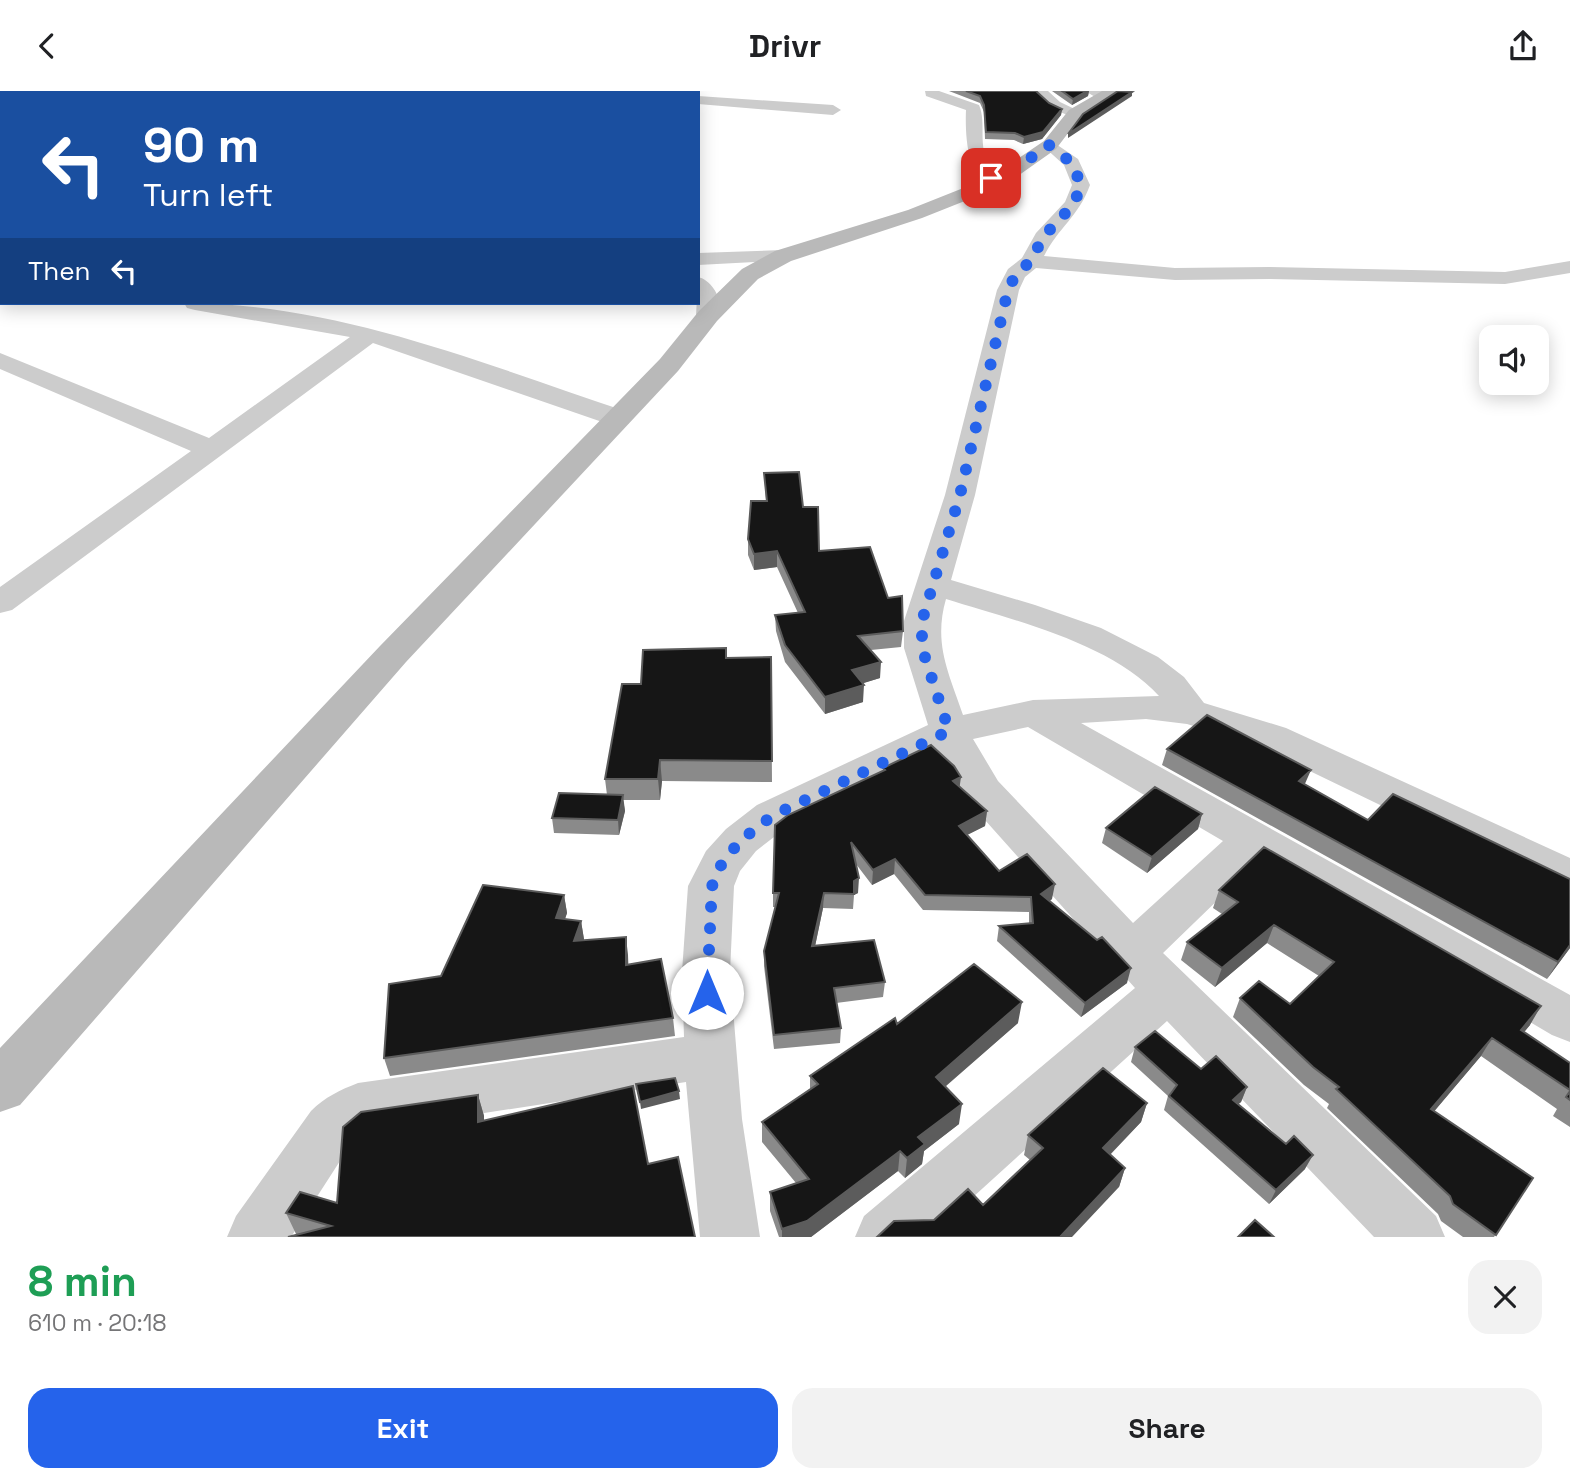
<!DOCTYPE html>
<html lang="en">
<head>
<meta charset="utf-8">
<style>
  :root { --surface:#fff; --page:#f2f2f2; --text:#202124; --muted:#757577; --accent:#2563eb }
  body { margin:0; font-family:"Space Grotesk",sans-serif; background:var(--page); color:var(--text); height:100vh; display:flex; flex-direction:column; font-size:26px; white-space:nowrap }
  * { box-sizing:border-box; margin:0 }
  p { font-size:23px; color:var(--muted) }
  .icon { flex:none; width:38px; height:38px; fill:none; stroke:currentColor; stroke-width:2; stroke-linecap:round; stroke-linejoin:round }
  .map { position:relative; height:1146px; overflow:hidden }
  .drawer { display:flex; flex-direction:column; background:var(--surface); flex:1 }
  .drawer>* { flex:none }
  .guide { position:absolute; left:0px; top:0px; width:700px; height:214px; box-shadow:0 4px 18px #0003; background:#1a4fa0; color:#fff; overflow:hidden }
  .buttons { position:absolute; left:1479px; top:234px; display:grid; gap:14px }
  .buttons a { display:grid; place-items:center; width:70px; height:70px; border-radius:14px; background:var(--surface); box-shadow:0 4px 18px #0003; font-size:35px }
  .pin { position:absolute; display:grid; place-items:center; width:60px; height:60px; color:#fff; margin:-30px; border-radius:14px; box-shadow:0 4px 10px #0006 }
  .me { position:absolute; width:77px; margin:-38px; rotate:0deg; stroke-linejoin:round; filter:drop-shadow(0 0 5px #0008) }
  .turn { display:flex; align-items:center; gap:24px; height:147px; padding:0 28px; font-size:32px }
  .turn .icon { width:91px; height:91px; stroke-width:2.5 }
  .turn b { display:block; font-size:49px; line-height:60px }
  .then { display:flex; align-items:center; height:66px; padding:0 28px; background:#0003; gap:14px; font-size:26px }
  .round { display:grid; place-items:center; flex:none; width:74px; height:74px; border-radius:21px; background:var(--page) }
  .head { display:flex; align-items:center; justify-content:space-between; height:119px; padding:0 28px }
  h1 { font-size:42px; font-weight:600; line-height:52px; color:#1e9e55 }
  .button { display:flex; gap:14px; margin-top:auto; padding:14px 28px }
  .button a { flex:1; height:80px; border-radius:21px; background:var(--accent); color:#fff; font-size:28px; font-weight:600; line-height:80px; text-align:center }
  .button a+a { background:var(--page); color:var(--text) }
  header { display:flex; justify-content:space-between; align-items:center; height:91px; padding:0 28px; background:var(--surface); font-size:32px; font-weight:600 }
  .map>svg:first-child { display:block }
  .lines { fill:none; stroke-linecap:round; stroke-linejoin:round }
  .street { fill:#ccc; fill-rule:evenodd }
  .secondary { fill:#b9b9b9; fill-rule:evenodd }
  .wall { fill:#8a8a8a }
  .shaded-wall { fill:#5c5c5c }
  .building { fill:#161616; stroke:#5c5c5c; stroke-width:2 }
  .route { stroke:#2563eb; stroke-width:12; stroke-dasharray:0 21.6 }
</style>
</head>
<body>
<header><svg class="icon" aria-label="back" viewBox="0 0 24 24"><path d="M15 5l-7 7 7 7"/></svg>Drivr<svg class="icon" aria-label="share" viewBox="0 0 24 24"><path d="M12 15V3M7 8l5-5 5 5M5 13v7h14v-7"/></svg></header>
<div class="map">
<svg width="1570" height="1146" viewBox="0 0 1570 1146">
  <rect width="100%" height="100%" fill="#fff"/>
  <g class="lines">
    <path class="street" d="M171,0H202L170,2Z
      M455,0H470L471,2H456Z
      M611,0H628L629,2H612Z
      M925,0H939L979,14C987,32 977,56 990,75C994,82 1002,84 1007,90L1004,94C966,103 965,42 966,19L926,5Z
      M1032,0H1048L1060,11L1083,22L1075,27L1050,17Z
      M1085,0H1102L1109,6L1102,10Z
      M698,5L833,14L841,19L833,24L698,13Z
      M1050,49L1078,68L1090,94C1079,125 1058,137 1044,165L1175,177L1269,176L1505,181L1570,170V182L1505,193L1269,188L1175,189L1036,177L1025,186L1019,199L975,404L951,489L1035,514L1101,537L1158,566L1184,586L1204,612L1286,637L1570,767V803L1554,798L1258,655L1187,633L1146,628L1081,632L1570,904V951L1552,944L1257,771L1163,862L1436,1125L1445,1146H1374L1167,930L929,1146H855L864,1125L1135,897L968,710L939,661L787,736L756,760L740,780L734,795L730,881L742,1028L760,1146H700L686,991L368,1040L349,1056L291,1146H227L236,1125L311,1020C325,1006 340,999 358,992L684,946L682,881L688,795L706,760L726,738L757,714L928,634L904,557V530L945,404L997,199L1008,178L1022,167L1036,142L1065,111L1072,94L1064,74L1042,54ZM946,508C1013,529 1111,552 1159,605L1033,609L963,624C949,582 933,553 946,508ZM1028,636L1223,750L1133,832L998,690L973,648Z
      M0,104H2V116H0Z
      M0,149H2L0,162Z
      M783,159L790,161L793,165L790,169L698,174V162Z
      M0,178H2V191H0Z
      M698,186C715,190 726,215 716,230H700L696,225Z
      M184,212C338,212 483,273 628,321L632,327L628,333L618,335L608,333L373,252L12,519L0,522V496L191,360L0,278V262L209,347L350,246L195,219L187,217Z"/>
    <path class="secondary" d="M1102,0H1120L1081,25L1056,58L1005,94L922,127L791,170L758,188L717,230L678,280L406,571L20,1014L0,1021V957L380,555L660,268L699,220L742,178L775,160L908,119L991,86L1044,50L1069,19Z"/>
  </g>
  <path class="wall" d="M949,0H1036L1049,12L1062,18L1061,24L1042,48L1023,53L1014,49L985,48L984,21L980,12Z
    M1052,0H1089L1088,5L1072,14Z
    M764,382L803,416L819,460L888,507L903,540L901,556L871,559L880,587L863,592V611L825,623L785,571L776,540L775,524L798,522L777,476L754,479L748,464V448L766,410Z
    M771,566L772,691L662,690L660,709H623L625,720L619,744L554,742L552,727L607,704L605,688L641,593L726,567Z
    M1167,658L1305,693L1368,729L1570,857L1547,888L1162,674Z
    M883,677L960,696L987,720L985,735L967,744L999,780L1052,808L1050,810L1127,892L1081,926L997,850L999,835L1029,832V821L923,819L894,783L872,794L856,773L858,802L854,804L853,818L823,817L815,855L885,891L883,906L836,912L841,937L840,952L774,958L764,875V860L775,816H773V802L883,680Z
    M1202,723L1198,738L1147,782L1102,752L1106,737Z
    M1219,799L1530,934L1524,941L1570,972V1036L1553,1025L1557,1018L1481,965L1434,1020L1533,1087L1494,1146H1463L1441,1130L1438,1123L1327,1017L1329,1013L1304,994L1233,926L1240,907L1290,913L1319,885L1267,852L1215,896L1181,869L1187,851L1222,823L1213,817Z
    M564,804L567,822L565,828L581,830L584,849L626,846L628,874L673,927L675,945L390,985L384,967L441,885Z
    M1018,932L945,996L959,1033L924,1060L922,1073L905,1087L898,1080L811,1146H779L770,1120V1101L796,1092L762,1051V1031L810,998V985L897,933Z
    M1135,956L1201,978L1247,996L1241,1011L1238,1013L1305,1078L1269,1113L1164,1019L1168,1005L1131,971Z
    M478,1004L484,1025V1030L648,1073L695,1146L296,1143L286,1122L337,1112Z
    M1147,1012L1141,1031L1110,1064L1125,1077L1119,1096L934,1129L983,1114L1030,1069L1024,1064L1028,1044Z"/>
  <path class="shaded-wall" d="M78,0H159V2H65Z
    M263,0H349L350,2H245Z
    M1087,0H1089L1088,5L1072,14L1073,8Z
    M1132,1V5L1068,47V43Z
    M1062,18L1061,24L1042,48L1023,53L1024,46Z
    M777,460V476L754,479V463Z
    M881,571L880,587L851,596L852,579Z
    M864,594L863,611L825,623V606Z
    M660,669L662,690L660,709L658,688Z
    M1311,679L1304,695L1299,690Z
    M961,686L959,700L953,690Z
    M623,704L625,720L619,744L618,729Z
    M987,720L985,735L957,749L959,735Z
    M1202,723L1198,738L1147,782L1152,766Z
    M895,768L894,783L872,794L873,779Z
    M859,787L858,802L854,804V790Z
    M1055,793L1052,808L1038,817L1041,803Z
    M824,802L823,817L812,870V855Z
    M564,804L567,822L559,845L556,827Z
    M581,830L584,848L577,868L574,850Z
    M1274,834L1267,852L1215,896L1222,877Z
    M626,846L628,864L629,892L626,874Z
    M1570,854V857L1547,888L1558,871Z
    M1131,877L1127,892L1081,926L1085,912Z
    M1022,911L1018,932L933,1006L936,986Z
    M1541,915L1530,934L1510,958L1521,939Z
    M1492,947L1481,965L1421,1036L1431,1018Z
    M1247,996L1241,1011L1227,1023L1233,1009Z
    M679,1000L680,1008L641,1018L640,1011Z
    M478,1004L484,1025V1052L478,1031Z
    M1147,1012L1141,1031L1097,1077L1103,1057Z
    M962,1013L959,1033L924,1060L922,1073L905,1087L907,1067L918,1046Z
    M900,1060L898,1080L811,1146H782V1138Z
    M1313,1064L1305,1078L1269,1113L1276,1099Z
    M1125,1077L1119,1096L1072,1146H1060Z"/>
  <path class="building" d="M227,0H263L245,2H228Z
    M966,0H1036L1049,12L1062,18L1043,41L1024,46L1015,42L986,41L984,14L980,5Z
    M1062,0H1087L1073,8Z
    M1118,0L1132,1L1068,43L1083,23Z
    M799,381L803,416H818L819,460L870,456L888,507L902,505L903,540L858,545L881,571L852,579L864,594L825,606L785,554L775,524L805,521L777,460L754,463L748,448L751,410H767L764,382Z
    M726,557V567L771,566L772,670L660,669L658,688H605L622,593H641L643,559Z
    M1207,624L1311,679L1299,690L1368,729L1393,703L1570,788V854L1558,871L1167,658Z
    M931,654L954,675L961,686L953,690L987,720L959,735L999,780L1027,763L1055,793L1041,803L1097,849L1102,846L1131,877L1085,912L999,835L1033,832L1031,806L925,804L895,768L873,779L851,751L859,787L854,790V803L824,802L812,855L874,849L885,891L834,897L841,937L774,944L764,860L779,802H773L775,734L788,724L885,679L883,677Z
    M1155,696L1202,723L1152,766L1106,737Z
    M559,702L623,704L618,729L552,727Z
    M1264,756L1541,915L1521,939L1570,972V999L1492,947L1431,1018L1533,1087L1496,1144L1453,1113L1450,1105L1336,998L1339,996L1313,976L1240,907L1259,890L1290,913L1334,871L1274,834L1222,877L1187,851L1238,811L1219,799Z
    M483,794L564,804L556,827L581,830L574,850L626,846V874L661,868L673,927L384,967L389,893L441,885Z
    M974,873L1022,911L936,986L962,1013L918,1046L925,1053L907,1067L900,1060L807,1130L782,1138L770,1101L809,1088L762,1031L818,993L810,985L895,927L897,933Z
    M1155,940L1201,978L1216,965L1247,996L1233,1009L1286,1053L1294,1045L1313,1064L1276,1099L1169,1005L1177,994L1135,956Z
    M1103,977L1147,1012L1103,1057L1125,1077L1060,1146H877L894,1130L934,1129L968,1098L983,1114L1043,1057L1028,1044Z
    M675,987L679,1000L640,1011L636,993Z
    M633,995L648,1073L678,1066L695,1146H288L331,1135L286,1122L300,1101L337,1112L343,1036L361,1021L478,1004V1031Z
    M1570,1000V1009L1566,1006Z
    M1255,1129L1274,1146H1238Z"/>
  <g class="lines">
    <path class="route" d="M707,902L712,795L722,772L741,749L772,725L949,640L922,557V530L960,404L1008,199L1016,183L1031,170L1043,146L1074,113L1081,94L1072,72L1049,54L998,90L991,87"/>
  </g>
</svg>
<div class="buttons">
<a><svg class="icon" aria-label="sound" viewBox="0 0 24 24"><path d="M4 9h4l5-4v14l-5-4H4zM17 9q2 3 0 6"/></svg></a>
</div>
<div class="pin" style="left:991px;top:87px;background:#d93025"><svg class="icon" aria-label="arrive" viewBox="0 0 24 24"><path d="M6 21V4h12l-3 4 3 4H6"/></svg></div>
<svg class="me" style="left:707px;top:902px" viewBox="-20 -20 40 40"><circle r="19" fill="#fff"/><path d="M0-13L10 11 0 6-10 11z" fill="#2563eb"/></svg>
<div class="guide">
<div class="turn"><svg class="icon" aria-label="left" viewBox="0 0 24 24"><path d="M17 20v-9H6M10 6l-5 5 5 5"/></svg><div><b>90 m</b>Turn left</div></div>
<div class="then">Then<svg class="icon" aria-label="left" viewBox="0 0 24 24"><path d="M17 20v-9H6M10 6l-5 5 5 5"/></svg></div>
</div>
</div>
<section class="drawer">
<div class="head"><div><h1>8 min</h1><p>610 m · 20:18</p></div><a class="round"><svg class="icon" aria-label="close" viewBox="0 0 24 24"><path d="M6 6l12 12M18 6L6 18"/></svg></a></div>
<div class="button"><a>Exit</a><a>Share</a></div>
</section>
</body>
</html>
